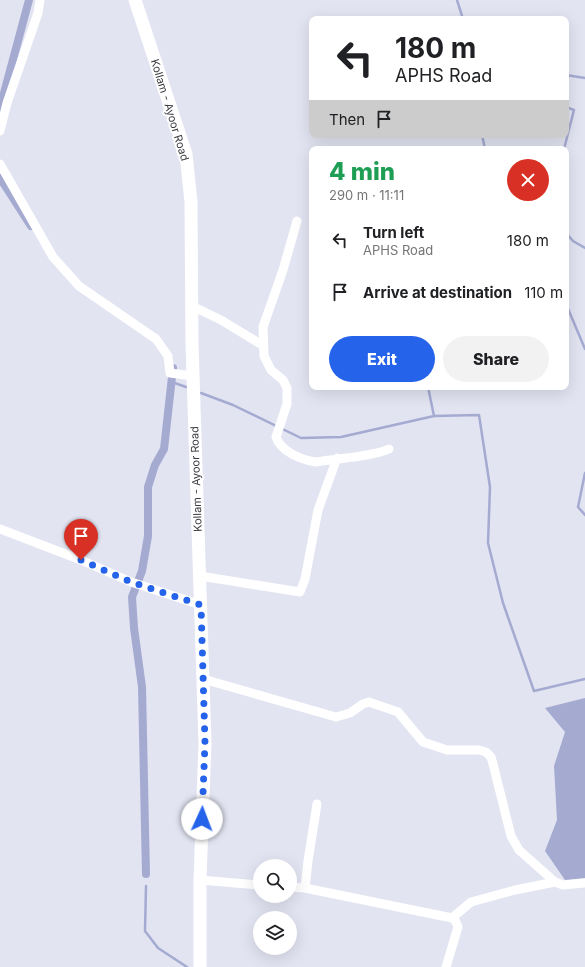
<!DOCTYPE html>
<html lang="en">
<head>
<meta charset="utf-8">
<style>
  :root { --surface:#fff; --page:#f2f2f2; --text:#202124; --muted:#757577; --accent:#2563eb }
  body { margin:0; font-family:Inter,sans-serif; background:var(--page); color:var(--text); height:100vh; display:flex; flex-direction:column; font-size:15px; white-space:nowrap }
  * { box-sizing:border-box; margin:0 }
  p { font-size:13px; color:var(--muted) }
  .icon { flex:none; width:22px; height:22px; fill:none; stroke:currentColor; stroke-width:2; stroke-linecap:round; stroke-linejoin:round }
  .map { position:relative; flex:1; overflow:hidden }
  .panel { position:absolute; left:309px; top:146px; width:260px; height:244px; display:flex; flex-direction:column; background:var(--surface); border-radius:8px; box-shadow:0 4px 16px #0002 }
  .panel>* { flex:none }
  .banner { position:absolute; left:309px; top:16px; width:260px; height:122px; border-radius:8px; box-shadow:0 4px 16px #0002; background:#fff; color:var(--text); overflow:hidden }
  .controls { position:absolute; left:253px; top:859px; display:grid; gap:8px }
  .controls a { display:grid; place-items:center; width:44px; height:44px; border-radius:50%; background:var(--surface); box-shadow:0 4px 16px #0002; font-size:20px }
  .pin { position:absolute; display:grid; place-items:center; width:34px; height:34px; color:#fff; margin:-41px -17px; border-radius:50% 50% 50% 0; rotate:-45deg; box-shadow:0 0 4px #0007 }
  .pin .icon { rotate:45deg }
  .me { position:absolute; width:44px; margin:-22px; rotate:2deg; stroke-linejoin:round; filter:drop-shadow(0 0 3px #0008) }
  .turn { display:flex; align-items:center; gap:14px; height:84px; padding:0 20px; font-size:18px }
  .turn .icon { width:52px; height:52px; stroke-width:2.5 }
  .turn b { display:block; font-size:28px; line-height:34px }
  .then { display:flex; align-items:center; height:38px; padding:0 20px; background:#0003; gap:8px; font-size:15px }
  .round { display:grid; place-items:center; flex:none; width:42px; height:42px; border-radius:21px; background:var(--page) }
  .overview { display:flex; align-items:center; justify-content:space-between; height:68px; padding:0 20px }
  h1 { font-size:24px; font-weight:800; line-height:30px; color:#1e9e55 }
  .cta { display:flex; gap:8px; margin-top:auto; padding:8px 20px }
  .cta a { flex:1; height:46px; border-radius:24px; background:var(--accent); color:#fff; font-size:16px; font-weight:800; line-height:46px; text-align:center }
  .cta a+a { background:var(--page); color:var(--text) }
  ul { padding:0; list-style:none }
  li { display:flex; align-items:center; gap:12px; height:52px; padding:0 20px }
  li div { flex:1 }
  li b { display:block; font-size:15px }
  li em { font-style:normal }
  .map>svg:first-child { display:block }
  .water { fill:#a5aad1 }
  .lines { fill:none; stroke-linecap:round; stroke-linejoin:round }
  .stream { stroke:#a5aad1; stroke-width:2.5 }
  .canal { stroke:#a5aad1; stroke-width:8 }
  .minor { stroke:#fff; stroke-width:9 }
  .secondary { stroke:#fff; stroke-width:13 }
  .route { stroke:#2563eb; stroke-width:7; stroke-dasharray:0 12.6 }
  .labels { text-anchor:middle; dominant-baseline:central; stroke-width:4; stroke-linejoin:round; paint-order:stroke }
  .street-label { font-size:11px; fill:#393a3f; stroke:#fff }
</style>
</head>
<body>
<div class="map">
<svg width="585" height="967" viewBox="0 0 585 967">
  <rect width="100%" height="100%" fill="#e2e4f2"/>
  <path class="water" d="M585,698V878L565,880L545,851L557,820L554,766L565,732L545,708Z"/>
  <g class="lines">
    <path class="stream" d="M457,0L463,19
      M566,75L585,78
      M482,135L485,149
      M564,149L574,110L566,107
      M566,233L573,241L585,248
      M566,304L585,349
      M172,382L186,387
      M428,387L434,416
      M201,393L233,405L301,438L341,437L434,416L479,415L490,487L488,543L503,603L534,691L585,679
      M585,473L578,507L585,515
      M146,886L145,931L158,948L187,967"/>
    <path class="canal" d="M0,108L29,0
      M0,178L31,226
      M146,874L142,687L134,628L132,597L142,571L148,536V487L155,465L164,449L173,368"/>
    <path class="minor" d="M0,131L7,103L38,13L40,0
      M0,164L53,257L79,286L156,339L168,356L170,373L193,376
      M297,221L283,270L263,327L264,356L271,370L283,380L287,388V404L276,437C281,452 302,460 316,462C338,458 371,457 389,449
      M192,306L221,320L262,345
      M0,529L81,560L131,582L201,605
      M200,576L300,592L305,579L318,510L337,458
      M203,679L336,717L350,713L363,704L369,702L398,712L423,742L447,750H479L486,752L491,757L493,764L511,836L519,850L555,882L563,885L585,883
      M200,880L260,885
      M290,887L305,888L452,918L455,920L458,927L446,967
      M305,888L308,861L317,804
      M452,918L471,902L515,890L555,882"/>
    <path class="secondary" d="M135,0L186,154L191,202L192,344L205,743L200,880V967"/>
  </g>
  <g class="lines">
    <path class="route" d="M81,560L131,582L201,605L205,743L202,819"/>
  </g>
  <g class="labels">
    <g class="street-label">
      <text transform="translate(170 110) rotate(73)">Kollam - Ayoor Road</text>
      <text transform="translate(196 479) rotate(-92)">Kollam - Ayoor Road</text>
    </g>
  </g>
</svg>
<div class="controls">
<a><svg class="icon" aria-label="search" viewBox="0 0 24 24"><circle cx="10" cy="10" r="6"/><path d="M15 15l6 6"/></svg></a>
<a><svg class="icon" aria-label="layers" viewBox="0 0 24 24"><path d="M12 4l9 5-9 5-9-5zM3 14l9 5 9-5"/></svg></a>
</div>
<div class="pin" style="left:81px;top:560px;background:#d93025"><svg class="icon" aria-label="arrive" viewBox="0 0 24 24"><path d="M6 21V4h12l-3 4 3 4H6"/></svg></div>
<svg class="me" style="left:202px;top:819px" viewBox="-20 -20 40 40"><circle r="19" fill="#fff"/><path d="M0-13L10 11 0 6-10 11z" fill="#2563eb"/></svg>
<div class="banner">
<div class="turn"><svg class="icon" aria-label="left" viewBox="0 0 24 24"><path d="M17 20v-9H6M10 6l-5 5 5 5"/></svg><div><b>180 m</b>APHS Road</div></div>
<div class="then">Then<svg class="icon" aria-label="arrive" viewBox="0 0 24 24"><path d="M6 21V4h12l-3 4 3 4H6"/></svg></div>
</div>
<section class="panel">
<div class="overview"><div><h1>4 min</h1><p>290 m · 11:11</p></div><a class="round" style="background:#d93025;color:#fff"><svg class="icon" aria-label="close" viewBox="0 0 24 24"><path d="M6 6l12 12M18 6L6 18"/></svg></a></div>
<ul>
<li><svg class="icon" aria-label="left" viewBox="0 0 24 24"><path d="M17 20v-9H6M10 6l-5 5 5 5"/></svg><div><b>Turn left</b><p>APHS Road</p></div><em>180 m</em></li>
<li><svg class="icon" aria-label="arrive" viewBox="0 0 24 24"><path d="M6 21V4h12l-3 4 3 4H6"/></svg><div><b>Arrive at destination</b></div><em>110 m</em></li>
</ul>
<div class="cta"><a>Exit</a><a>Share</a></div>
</section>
</div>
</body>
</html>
